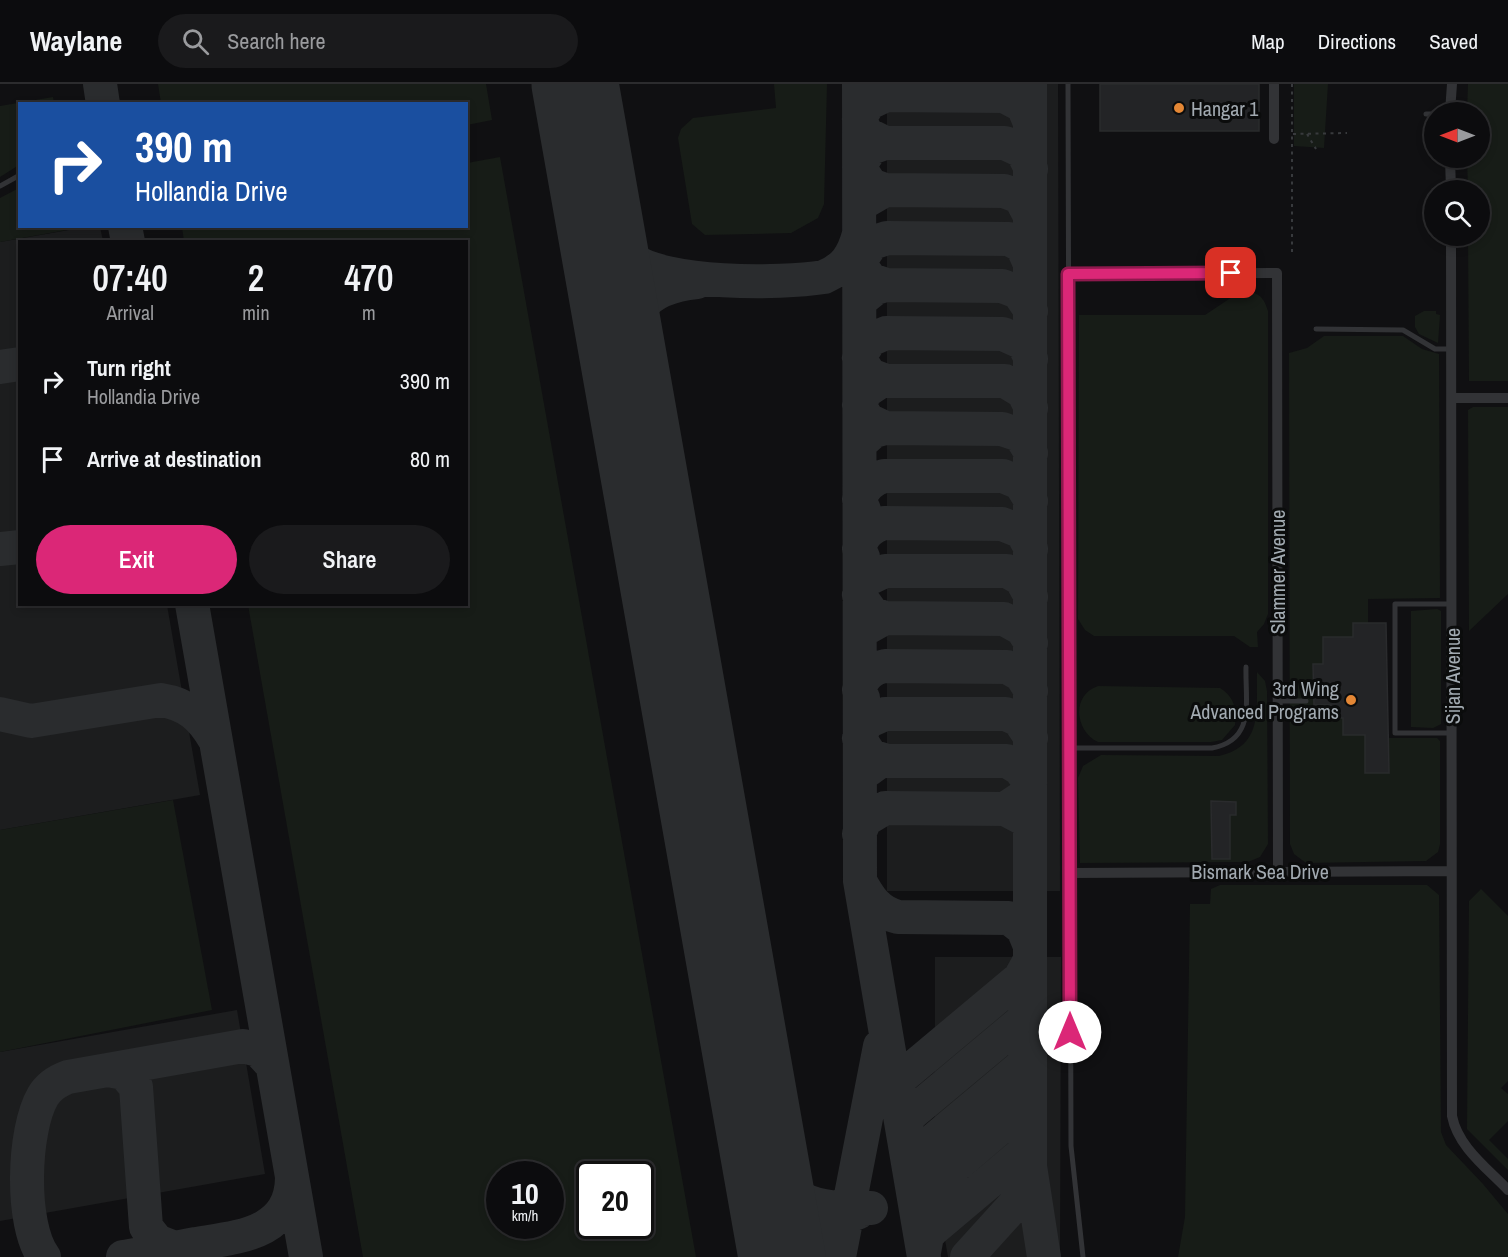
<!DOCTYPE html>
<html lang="en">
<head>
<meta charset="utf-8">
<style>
  :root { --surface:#0c0c0e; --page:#1a1a1c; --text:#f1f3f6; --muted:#9a9b9e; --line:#2c2c2e; --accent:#db2777 }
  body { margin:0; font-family:"Archivo Narrow",sans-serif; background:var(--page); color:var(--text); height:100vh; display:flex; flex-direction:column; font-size:22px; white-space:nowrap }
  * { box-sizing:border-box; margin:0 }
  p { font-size:20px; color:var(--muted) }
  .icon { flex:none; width:33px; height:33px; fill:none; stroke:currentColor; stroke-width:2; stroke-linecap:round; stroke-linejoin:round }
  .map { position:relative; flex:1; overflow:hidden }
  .side { position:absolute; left:18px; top:156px; width:450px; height:366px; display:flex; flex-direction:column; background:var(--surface); border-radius:0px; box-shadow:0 3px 9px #0003,0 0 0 2px var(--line) }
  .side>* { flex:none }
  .hud { position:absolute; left:18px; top:18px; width:450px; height:126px; border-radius:0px; box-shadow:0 3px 9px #0003,0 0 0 2px var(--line); background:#1a4fa0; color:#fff; overflow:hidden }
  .needle { width:39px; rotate:270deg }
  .buttons { position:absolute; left:1424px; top:18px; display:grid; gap:12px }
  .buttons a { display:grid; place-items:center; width:66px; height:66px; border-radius:50%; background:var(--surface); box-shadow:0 3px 9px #0003,0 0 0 2px var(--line); font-size:30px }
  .speed { position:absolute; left:486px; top:1077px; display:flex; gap:12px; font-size:30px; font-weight:700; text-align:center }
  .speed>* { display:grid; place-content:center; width:78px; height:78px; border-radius:50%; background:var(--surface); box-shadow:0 3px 9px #0003,0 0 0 2px var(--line); line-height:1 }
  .speed small { font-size:15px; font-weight:400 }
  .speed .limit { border:3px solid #111; border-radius:9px; background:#fff; color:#111 }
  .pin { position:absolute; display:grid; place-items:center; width:51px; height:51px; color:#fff; margin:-26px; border-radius:12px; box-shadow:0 3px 9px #0006 }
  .me { position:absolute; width:66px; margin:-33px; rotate:0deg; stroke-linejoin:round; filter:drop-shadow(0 0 4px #0008) }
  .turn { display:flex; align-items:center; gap:21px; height:126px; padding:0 18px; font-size:27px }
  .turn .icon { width:78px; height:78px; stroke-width:2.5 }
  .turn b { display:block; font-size:42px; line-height:51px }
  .eta { display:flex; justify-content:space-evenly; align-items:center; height:102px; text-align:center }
  .eta b { font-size:36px; font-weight:600; line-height:42px }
  .cta { display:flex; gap:12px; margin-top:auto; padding:12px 18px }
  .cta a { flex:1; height:69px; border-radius:36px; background:var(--accent); color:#fff; font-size:24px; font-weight:600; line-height:69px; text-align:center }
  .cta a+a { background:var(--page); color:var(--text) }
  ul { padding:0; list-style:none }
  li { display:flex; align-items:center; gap:18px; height:78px; padding:0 18px }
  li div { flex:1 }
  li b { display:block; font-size:22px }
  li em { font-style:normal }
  header { display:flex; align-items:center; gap:36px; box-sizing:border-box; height:84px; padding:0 30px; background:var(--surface); border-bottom:2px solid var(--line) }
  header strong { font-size:28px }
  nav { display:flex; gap:33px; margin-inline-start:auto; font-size:21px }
  .search { width:420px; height:54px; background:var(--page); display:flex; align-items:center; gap:15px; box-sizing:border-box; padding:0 21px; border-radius:33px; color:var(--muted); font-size:22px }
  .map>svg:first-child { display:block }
  .built { fill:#1c1d1e }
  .green { fill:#171c17; fill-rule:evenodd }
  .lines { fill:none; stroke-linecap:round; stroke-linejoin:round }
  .taxiway { stroke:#2a2c2e; stroke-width:34 }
  .runway { stroke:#2a2c2e; stroke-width:87 }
  .building { fill:#232426; stroke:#2a2b2d; stroke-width:1.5 }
  .path { stroke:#383a3d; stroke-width:2; stroke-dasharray:3 4.5; stroke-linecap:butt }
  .service { stroke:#323336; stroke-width:5 }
  .minor { stroke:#323336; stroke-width:10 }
  .route-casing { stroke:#8e194d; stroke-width:15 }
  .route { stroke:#db2777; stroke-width:10 }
  .poi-dot { fill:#e48735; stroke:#0b0c0c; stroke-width:2 }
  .labels { text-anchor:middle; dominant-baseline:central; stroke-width:6; stroke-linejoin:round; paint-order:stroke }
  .poi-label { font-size:20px; fill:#a2aab1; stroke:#0b0c0c; text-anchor:start }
  .street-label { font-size:20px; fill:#a2aab1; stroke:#0b0c0c }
</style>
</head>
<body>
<header>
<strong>Waylane</strong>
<div class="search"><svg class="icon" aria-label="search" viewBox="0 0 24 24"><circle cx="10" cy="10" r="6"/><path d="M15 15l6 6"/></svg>Search here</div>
<nav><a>Map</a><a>Directions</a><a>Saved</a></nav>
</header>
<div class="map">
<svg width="1508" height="1173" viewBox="0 0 1508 1173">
  <rect width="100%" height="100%" fill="#101012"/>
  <path class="built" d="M887,0H1058L1060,807H887Z
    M86,143H100L103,157L20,158V520L167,521L200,711L0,746V158Z
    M935,873H1061L1060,1173H948L935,1099Z
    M237,926L265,1090L0,1137V968Z"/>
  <path class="green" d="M158,0H486L492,36L467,41L466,20L161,19Z
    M774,0H827L824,120L818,134L791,149L705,151L692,140L678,54L681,45L693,34L776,24Z
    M1294,0H1328L1324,64L1294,62Z
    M1468,0H1508V297H1469L1468,152H1479V106H1468L1467,74H1479V28H1467Z
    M53,13L54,19L20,20L19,81L0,93V22Z
    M500,73L696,1173H363L248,521L466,520V158L184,157L182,143L466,142L467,79ZM500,1090H550V1142H500ZM590,1090H640V1142H590Z
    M19,104L20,142H72V145L0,158V114Z
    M1241,207C1258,208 1263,211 1268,227V530L1264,540L1257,548L1258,563H1250L1234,552H1094L1085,546L1078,535L1079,231H1205Z
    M1424,227H1436V230L1440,231L1438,259L1419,250L1415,243V232Z
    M1324,252H1403L1422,265L1439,270L1440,514L1368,515V539L1323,580H1313L1314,621H1331L1360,634L1389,689V654H1437L1440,657V760L1438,768L1426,777L1306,779L1294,770L1290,760L1289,269L1307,264Z
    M1473,323H1508V510L1469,547L1468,326Z
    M1437,525L1441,527V640L1433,644L1411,643V527Z
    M1257,588L1265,597L1267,607L1268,760L1260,773L1248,778L1080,779L1078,694L1083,682L1101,671L1219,672C1264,661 1256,626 1257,588ZM1211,717L1235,718L1236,730ZM1229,745L1230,775H1213V746Z
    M1098,602L1220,604C1234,613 1237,624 1235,641L1222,656L1211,658H1098C1075,647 1071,611 1098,602Z
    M173,716L212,926L0,968V746Z
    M1220,801H1427L1439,811L1441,1048L1446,1061L1483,1100L1508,1130V1173H1178L1185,1133L1190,820H1210L1211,805Z
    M1481,805L1508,832V997L1501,1004L1508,1010V1037L1489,1056L1508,1075V1086L1467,1045L1469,817Z"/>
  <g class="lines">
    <path class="taxiway" d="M100,0L103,20
      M859,0L860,797L924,1173
      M1030,0V1082L1044,1173
      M885,59L867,50L859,35L869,19L886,11L1004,12L1023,22L1030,39
      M885,106L871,101L859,83L871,64L885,59H1005L1022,67L1031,85
      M866,117L885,106L1004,107L1020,113L1030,132
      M596,120C604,141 612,160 630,174C665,201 780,200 824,193C845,184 853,172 859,150
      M125,142L128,158
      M886,201L871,196L859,179L872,159L887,154L1009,155L1022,162L1030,180
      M866,212L876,204L886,201L1002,202L1018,208L1031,227
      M0,283L20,280
      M626,289C626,234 637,204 697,198
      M886,297L870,291L859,274L870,256L886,249L1003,250L1023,259L1031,275
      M885,344L868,336L859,321L866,307L881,297H1005L1023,308L1031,324
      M865,355L874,347L885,344L1002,345L1020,351L1031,369
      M864,426L859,415C865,403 871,396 884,392H1003L1020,399L1031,417
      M0,465L20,463
      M863,473L859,465C863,450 870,444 884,439L1002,440L1022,448L1031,465
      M192,520L306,1173
      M885,534L872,529L859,511L866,496L885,487H1007L1021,495L1031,513
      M867,544L885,534L1004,535L1022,545L1031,559
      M863,614L859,606C863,592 871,585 885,582L1007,583L1021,591L1031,607
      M0,630L31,637L161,616C187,620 202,633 215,656
      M887,677L871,672L859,654L867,638L885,630H1006L1019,636L1031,654
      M868,686L879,678L887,677H1007L1020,685L1030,699L1023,713L1005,725
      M859,750L865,736L885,724L1005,725L1024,735
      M860,797C869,814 878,828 898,833L1009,834L1023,845L1030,862
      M108,986L124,989L136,1003L146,1143L157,1157L175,1164
      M896,1012L899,998L903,992L1020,894L1030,876
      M758,1041C781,1110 794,1127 871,1124
      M903,1050L905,1039L911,1030L1021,938L1030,922
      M910,1088L917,1070L1022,982L1030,963
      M916,1126L921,1111L1021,1026L1026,1021L1030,1006
      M924,1168L927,1152L932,1146L1022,1070L1030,1054
      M44,1173C20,1141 23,1046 43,1012C49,1002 57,997 68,993L243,962L258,966L272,981
      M123,1173C147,1169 172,1165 196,1160C238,1153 291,1150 292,1094
      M805,1173C816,1150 835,1136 859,1128
      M839,1173L880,962
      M967,1173L1026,1108L1031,1094"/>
    <path class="runway" d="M575,0L782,1173"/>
  </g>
  <path class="building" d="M1100,0H1259V47H1100Z
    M1353,539H1386L1389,689H1365V651H1343V634H1331V621H1314L1313,580H1323V553H1353Z
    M1211,717L1236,718V731H1230V775H1212Z"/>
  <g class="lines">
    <path class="path" d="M1292,0V171
      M1293,50L1347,49
      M1307,50L1316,65"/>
    <path class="service" d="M1068,0L1071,1062L1083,1173
      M1426,30H1434
      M0,102L20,91
      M1316,245L1403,246L1435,265H1452
      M1452,520H1395V649H1452
      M1277,617H1306
      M1068,664H1212C1256,656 1245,617 1246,583"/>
    <path class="minor" d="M1450,28L1452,0
      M1274,55V0
      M1450,74L1451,106
      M1451,152L1452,1032C1458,1063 1487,1084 1508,1106
      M1068,190L1277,189L1278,787
      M1452,314H1508
      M1069,789L1451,787"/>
  </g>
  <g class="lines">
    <g class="route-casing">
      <path id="route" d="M1070,948L1068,190L1231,189"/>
    </g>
    <use href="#route" class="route"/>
  </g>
  <g class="poi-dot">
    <circle cx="1179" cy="24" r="6"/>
    <circle cx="1351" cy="616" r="6"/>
  </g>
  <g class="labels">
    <g class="poi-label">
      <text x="1191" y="24">Hangar 1</text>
      <text x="1339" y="604" text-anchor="end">3rd Wing<tspan x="1339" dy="23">Advanced Programs</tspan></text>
    </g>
    <g class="street-label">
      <text transform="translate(1277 488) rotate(-90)">Slammer Avenue</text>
      <text transform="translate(1452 592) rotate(-90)">Sijan Avenue</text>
      <text x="1260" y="787">Bismark Sea Drive</text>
    </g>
  </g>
</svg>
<div class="buttons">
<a><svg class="needle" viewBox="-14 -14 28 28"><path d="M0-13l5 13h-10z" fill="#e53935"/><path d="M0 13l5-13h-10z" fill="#9a9b9e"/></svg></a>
<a><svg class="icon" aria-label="search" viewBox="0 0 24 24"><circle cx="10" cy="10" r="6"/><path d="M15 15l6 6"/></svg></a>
</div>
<div class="speed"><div>10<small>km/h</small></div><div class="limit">20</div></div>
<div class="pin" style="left:1231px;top:189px;background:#d93025"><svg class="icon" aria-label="arrive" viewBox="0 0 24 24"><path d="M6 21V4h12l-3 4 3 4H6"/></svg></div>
<svg class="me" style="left:1070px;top:948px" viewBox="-20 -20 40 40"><circle r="19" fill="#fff"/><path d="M0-13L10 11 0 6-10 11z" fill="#db2777"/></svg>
<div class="hud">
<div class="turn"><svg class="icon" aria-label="right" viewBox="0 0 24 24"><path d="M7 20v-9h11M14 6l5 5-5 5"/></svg><div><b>390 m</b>Hollandia Drive</div></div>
</div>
<section class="side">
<div class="eta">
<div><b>07:40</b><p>Arrival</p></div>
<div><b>2</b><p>min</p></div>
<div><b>470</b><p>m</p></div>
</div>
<ul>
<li><svg class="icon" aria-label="right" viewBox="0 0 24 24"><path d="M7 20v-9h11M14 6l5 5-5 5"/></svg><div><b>Turn right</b><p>Hollandia Drive</p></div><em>390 m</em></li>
<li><svg class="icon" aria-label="arrive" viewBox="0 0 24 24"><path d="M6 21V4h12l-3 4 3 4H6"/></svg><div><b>Arrive at destination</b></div><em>80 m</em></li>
</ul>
<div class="cta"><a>Exit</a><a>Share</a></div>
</section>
</div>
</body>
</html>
